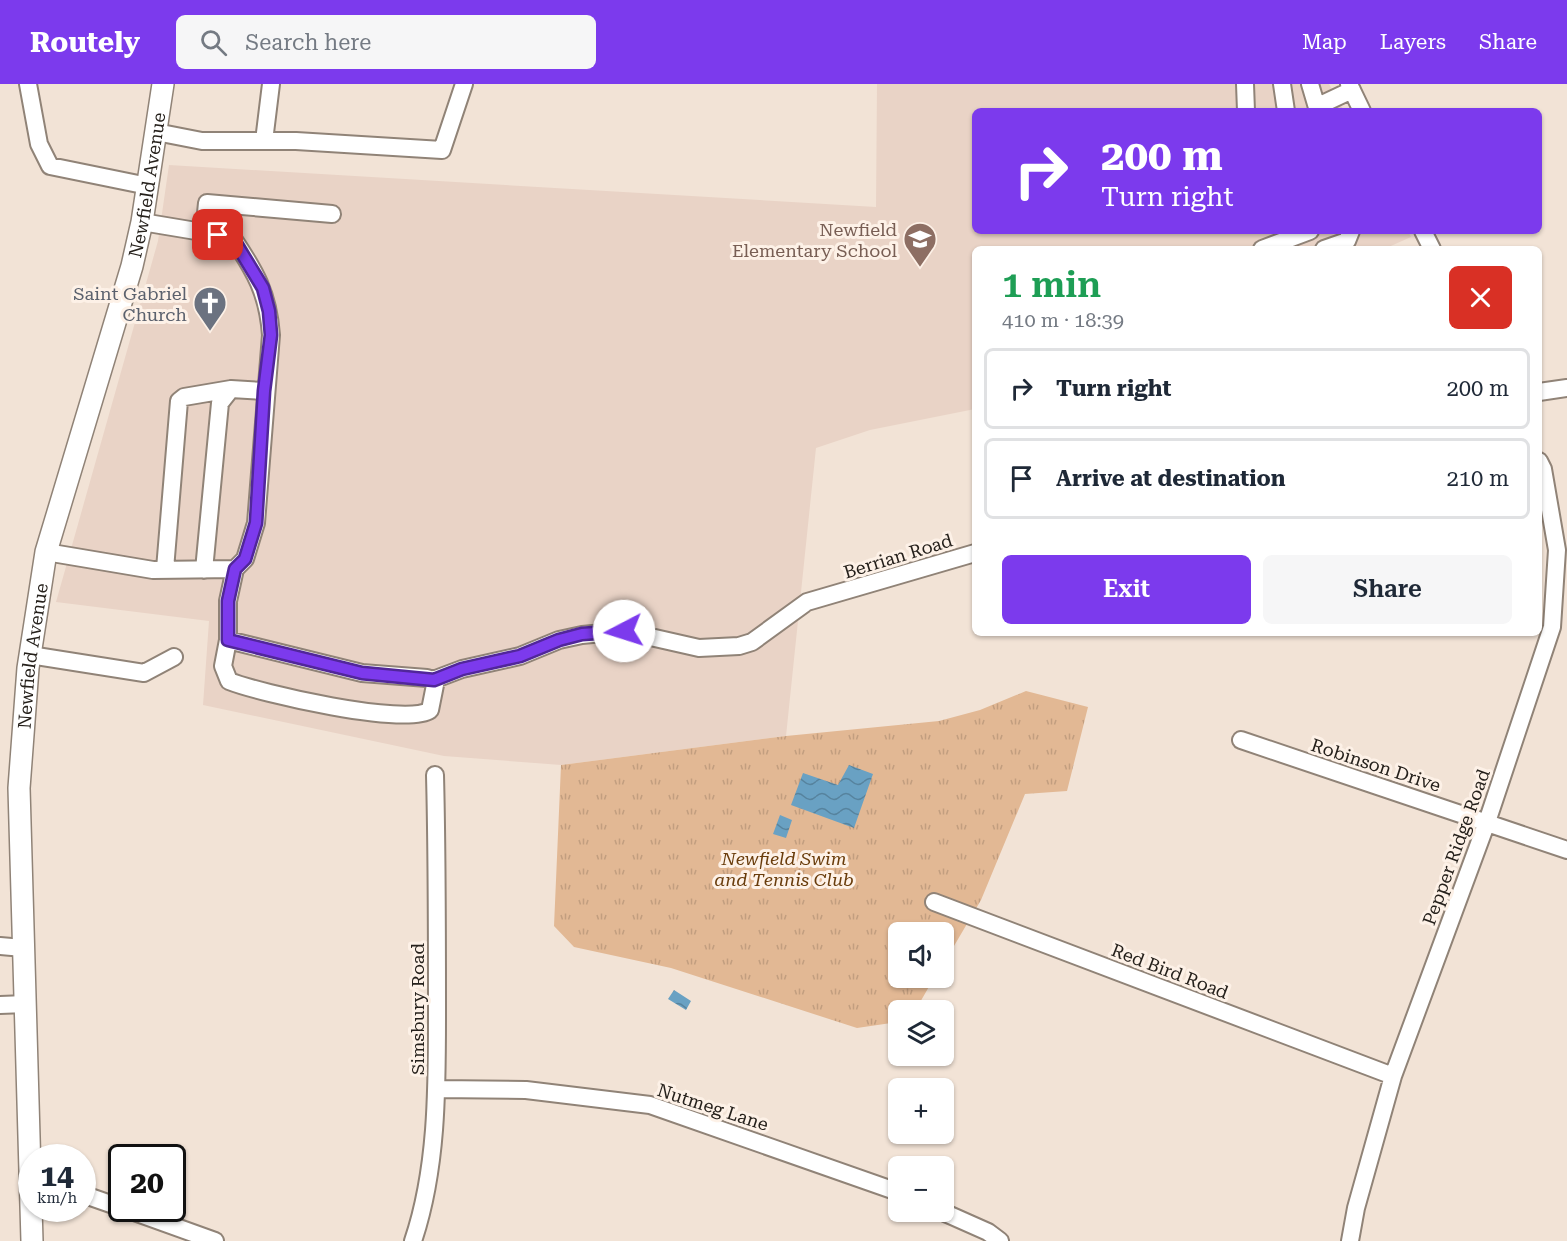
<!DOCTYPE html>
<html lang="en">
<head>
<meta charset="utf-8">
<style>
  :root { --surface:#fff; --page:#f6f6f7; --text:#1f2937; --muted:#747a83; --line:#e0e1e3; --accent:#7c3aed }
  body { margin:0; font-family:"Roboto Serif",serif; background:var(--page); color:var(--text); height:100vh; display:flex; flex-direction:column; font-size:22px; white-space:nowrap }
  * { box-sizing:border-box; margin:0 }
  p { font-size:20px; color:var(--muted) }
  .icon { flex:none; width:33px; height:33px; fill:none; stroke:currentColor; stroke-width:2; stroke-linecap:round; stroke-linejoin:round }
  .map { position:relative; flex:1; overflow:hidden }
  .details { position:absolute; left:972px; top:162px; width:570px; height:390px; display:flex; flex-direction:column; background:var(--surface); border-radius:9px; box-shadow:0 2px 4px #0004 }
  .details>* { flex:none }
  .banner { position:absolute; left:972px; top:24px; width:570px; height:126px; border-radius:9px; box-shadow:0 2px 4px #0004; background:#7c3aed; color:#fff; overflow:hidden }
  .fabs { position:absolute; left:888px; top:838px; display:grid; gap:12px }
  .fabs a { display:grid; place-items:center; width:66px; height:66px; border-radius:9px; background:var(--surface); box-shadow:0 2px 4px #0004; font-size:30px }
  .speed { position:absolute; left:18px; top:1060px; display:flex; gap:12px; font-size:30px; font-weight:700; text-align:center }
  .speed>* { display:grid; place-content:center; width:78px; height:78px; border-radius:50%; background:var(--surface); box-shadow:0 2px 4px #0004; line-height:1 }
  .speed small { font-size:15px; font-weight:400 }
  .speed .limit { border:3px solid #111; border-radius:9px; background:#fff; color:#111 }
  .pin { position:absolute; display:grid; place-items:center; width:51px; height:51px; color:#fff; margin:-26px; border-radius:12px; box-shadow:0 3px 9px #0006 }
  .me { position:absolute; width:66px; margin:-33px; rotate:265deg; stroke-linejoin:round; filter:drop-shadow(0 0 4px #0008) }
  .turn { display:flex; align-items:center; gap:21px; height:126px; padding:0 30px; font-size:27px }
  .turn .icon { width:78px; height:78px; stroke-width:2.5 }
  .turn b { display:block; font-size:42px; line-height:51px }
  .round { display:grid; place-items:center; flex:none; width:63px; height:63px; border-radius:9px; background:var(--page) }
  .head { display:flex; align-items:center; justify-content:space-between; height:102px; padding:0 30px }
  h1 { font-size:36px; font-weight:600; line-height:45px; color:#1e9e55 }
  .action { display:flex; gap:12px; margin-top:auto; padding:12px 30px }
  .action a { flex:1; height:69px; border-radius:9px; background:var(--accent); color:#fff; font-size:24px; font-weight:600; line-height:69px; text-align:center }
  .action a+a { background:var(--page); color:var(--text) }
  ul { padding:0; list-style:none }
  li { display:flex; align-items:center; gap:18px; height:81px; margin:0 12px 9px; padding:0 18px; border:3px solid var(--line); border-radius:9px }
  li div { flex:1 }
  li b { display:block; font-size:22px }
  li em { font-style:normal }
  header { display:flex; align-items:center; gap:36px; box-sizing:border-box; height:84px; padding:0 30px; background:var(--accent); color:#fff }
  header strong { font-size:28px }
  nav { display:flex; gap:33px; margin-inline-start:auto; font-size:21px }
  .search { width:420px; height:54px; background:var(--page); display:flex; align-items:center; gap:15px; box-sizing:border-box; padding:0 21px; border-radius:9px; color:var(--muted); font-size:22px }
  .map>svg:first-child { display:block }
  .education { fill:#e9d3c6 }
  .park { fill:url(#park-tufts) }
  .water { fill:url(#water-waves) }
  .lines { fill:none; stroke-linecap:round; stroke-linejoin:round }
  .minor-casing { stroke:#908377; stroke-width:20 }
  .major-casing { stroke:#908377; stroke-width:24 }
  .minor { stroke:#fff; stroke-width:16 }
  .major { stroke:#fff; stroke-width:21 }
  .route-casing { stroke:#51269a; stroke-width:15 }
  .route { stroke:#7c3aed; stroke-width:10 }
  .labels { text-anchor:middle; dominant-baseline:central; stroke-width:6; stroke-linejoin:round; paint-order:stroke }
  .street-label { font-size:18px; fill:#25201b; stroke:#fdf1e7 }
  .education-label { font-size:18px; fill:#785e54; stroke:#fdf1e7; text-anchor:end }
  .worship-label { font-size:18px; fill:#5b616d; stroke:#fdf1e7; text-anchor:end }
  .park-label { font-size:18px; font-style:italic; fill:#693c0b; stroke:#fdf1e7 }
</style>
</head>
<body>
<header>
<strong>Routely</strong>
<div class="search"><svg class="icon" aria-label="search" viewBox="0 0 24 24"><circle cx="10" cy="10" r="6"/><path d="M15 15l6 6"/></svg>Search here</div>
<nav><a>Map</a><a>Layers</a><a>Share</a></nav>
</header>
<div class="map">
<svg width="1567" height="1157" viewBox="0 0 1567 1157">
  <defs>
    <pattern id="park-tufts" width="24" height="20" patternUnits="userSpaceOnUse" patternTransform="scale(1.5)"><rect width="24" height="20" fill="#e2b894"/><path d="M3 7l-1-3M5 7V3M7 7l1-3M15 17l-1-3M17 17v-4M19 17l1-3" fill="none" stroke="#c29e7f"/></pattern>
    <pattern id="water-waves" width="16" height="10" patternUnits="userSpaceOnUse" patternTransform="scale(1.5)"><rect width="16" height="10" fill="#69a1c3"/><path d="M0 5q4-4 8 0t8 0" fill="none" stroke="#56839e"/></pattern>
  </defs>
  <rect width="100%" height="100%" fill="#f2e3d6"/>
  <path class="education" d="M877,0H1329L1344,27H975V147H1408L1411,153L1384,165H975V325L870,346L816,364L786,652L561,681L444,672L203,621L209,537L56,518L158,157L169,81L876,123Z"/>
  <path class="park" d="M1026,607L1088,623L1067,707L1025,710L981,816L944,879V849H898V894H934L915,927H898V938L857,944L671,884L574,863L554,842L561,681L786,652L939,637L980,626Z"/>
  <path class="water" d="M849,681L873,690L854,744L791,721L803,689L838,701Z
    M780,731L792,736L786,754L773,750Z
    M674,906L691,917L686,926L668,915Z"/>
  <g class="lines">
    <g class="minor-casing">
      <path id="minor" d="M28,0L39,60L50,82L148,102
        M1245,0L1246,27
        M1282,0L1286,27
        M1310,0L1318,27
        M1349,0L1362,27
        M1318,22L1352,6
        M156,48L202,57H296L442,66L464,0
        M264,57L271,0
        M1423,147L1432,165
        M204,149L207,119L332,130
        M1262,165L1310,147
        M1324,165L1347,157L1351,147
        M1539,308L1567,304
        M46,468L153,486L235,485L245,475L256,439L271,251C268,209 255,187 232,153L142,138
        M165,485L179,317L184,313L231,305L264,307
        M204,486L220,319L231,305
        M228,556L362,589L427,594L433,596L435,601L430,626C406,643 259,609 229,597L223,582L228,556V517L235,485
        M30,571L144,589L174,573
        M433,596L462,585L520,572L559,556L582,551L624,547L699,564L739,562L752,558L807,518L975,469
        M1241,656L1567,766
        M934,818L1393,992
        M0,862L23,864
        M0,921L26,920
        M437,1005L526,1006L650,1021L898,1108
        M82,1110L122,1124
        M126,1125L215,1157
        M943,1128L988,1148L1000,1157
        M413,1157C438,1083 437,1000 437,923C437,846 437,768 435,691
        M1350,1157L1356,1124L1393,992L1487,738L1552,543L1557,466L1543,385L1539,377"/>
    </g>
    <g class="major-casing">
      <g id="major">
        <path id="s1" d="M32,1157L19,704L28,584L46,468L132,182L142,138L163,0"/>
      </g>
    </g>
    <use href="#minor" class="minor"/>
    <use href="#major" class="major"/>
  </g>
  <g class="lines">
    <g class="route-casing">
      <path id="route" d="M218,151L232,153L263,204L269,227L271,251L264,307L256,439L245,475L235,485L228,517V556L362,589L434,596L462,585L520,572L559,556L582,550L624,547"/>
    </g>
    <use href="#route" class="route"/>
  </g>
  <defs>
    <g id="school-pin" transform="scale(1.725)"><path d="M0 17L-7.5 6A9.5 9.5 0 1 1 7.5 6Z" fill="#8d6e63" stroke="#fdf1e7"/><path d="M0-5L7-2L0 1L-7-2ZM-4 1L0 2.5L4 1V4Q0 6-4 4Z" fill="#fff"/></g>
    <g id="church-pin" transform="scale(1.725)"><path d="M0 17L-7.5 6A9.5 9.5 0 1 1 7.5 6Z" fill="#6b7280" stroke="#fdf1e7"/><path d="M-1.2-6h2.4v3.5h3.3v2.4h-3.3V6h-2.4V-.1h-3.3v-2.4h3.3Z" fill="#fff"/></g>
  </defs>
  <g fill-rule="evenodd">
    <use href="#school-pin" x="920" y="155"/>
    <use href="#church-pin" x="210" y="219"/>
  </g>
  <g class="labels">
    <g class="street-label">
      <text stroke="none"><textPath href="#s1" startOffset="1072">Newfield Avenue</textPath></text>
      <text transform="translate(898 472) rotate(-17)">Berrian Road</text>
      <text stroke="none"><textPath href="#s1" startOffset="586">Newfield Avenue</textPath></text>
      <text transform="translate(1376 681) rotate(18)">Robinson Drive</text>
      <text transform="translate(1456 763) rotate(-70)">Pepper Ridge Road</text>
      <text transform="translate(1170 887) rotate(21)">Red Bird Road</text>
      <text transform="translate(417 925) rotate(-90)">Simsbury Road</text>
      <text transform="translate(713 1023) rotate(18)">Nutmeg Lane</text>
    </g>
    <g class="education-label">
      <text x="897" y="145">Newfield<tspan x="897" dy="21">Elementary School</tspan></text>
    </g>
    <g class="worship-label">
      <text x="187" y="209">Saint Gabriel<tspan x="187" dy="21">Church</tspan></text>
    </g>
    <g class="park-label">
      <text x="784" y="774">Newfield Swim<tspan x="784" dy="21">and Tennis Club</tspan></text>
    </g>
  </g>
</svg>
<div class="fabs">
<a><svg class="icon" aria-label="sound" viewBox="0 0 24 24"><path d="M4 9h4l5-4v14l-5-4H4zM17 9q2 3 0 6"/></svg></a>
<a><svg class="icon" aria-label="layers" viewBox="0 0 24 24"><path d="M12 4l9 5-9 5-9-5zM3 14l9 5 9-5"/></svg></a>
<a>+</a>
<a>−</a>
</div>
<div class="speed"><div>14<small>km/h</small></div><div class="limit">20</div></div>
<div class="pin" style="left:218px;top:151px;background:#d93025"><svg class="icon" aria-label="arrive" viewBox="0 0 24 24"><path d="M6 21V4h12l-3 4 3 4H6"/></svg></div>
<svg class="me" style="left:624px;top:547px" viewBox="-20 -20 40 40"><circle r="19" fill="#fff"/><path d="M0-13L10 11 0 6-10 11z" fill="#7c3aed"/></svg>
<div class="banner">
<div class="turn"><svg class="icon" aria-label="right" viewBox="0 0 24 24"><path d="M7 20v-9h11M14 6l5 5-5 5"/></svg><div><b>200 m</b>Turn right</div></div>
</div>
<section class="details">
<div class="head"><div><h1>1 min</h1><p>410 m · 18:39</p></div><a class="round" style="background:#d93025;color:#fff"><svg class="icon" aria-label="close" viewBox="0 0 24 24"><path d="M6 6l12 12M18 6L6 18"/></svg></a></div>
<ul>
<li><svg class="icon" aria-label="right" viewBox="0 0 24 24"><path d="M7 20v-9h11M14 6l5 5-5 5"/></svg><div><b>Turn right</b></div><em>200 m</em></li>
<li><svg class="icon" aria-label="arrive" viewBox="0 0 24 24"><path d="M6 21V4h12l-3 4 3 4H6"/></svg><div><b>Arrive at destination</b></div><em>210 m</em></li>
</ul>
<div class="action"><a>Exit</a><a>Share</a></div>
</section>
</div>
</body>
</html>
